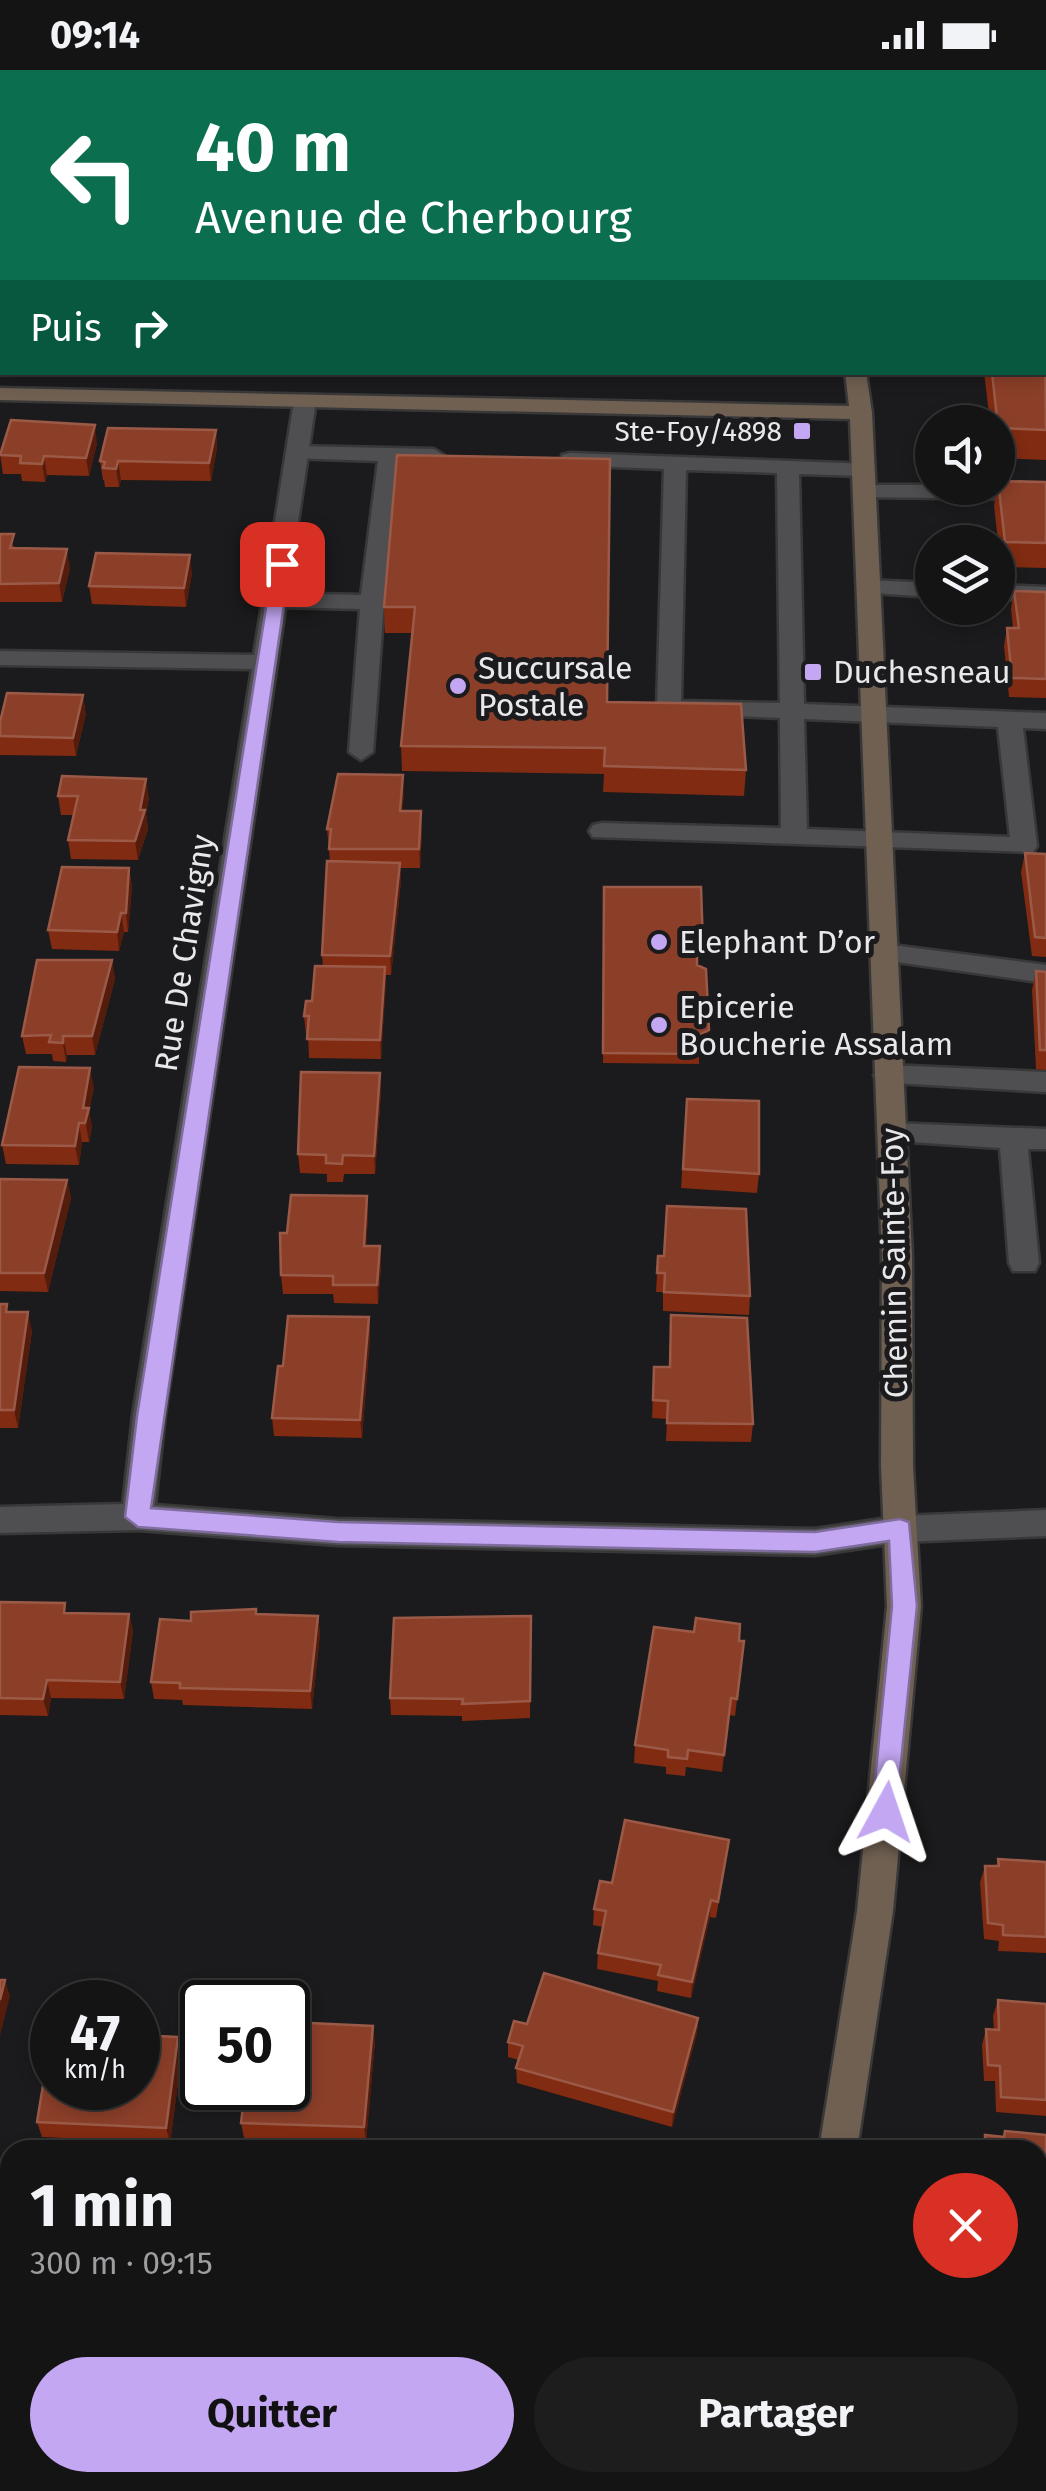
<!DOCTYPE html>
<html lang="fr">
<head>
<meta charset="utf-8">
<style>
  :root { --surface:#141415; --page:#1d1d1e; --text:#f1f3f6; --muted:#9d9ea0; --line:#333334; --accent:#c3a7f2 }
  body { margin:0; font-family:"Fira Sans",sans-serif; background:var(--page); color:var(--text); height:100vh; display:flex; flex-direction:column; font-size:38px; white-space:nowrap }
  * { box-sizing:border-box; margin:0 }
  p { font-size:32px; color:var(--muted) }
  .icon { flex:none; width:55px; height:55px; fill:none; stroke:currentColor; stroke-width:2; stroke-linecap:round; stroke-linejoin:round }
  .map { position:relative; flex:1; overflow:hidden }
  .sheet { position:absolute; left:0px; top:2070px; width:1048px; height:352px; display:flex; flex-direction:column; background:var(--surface); border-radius:30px 30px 0 0; box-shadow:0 5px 15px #0003,0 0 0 2px var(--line) }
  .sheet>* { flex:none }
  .banner { position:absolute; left:0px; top:0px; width:1048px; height:305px; box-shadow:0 5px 15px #0003,0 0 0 2px var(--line); background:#0b6e4f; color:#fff; overflow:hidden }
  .fabs { position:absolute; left:915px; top:335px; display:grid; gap:20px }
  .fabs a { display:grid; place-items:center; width:100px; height:100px; border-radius:50%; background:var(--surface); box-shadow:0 5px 15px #0003,0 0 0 2px var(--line); font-size:50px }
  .speed { position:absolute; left:30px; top:1910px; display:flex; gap:20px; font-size:50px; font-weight:700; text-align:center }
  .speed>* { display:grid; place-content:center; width:130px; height:130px; border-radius:50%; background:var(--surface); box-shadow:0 5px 15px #0003,0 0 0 2px var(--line); line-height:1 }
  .speed small { font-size:25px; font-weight:400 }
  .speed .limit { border:5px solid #111; border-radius:15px; background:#fff; color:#111 }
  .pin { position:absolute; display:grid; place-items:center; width:85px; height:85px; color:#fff; margin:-42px; border-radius:20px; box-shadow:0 5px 15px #0006 }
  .me { position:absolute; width:110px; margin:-55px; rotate:5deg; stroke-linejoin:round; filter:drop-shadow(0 0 8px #0008) }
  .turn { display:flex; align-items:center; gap:35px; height:210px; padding:0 30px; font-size:45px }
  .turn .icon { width:130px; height:130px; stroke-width:2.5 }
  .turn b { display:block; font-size:70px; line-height:85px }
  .then { display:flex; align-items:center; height:95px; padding:0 30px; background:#0003; gap:20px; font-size:38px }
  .round { display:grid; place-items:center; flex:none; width:105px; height:105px; border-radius:52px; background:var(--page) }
  .headline { display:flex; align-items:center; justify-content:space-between; height:170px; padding:0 30px }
  h1 { font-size:60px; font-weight:700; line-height:75px }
  .cta { display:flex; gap:20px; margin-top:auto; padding:20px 30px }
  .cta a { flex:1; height:115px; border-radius:60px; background:var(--accent); color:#111; font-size:40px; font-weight:700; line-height:115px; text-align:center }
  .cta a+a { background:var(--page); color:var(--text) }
  .status { display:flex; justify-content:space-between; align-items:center; height:70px; padding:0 50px; background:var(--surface); direction:ltr }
  .status svg { height:28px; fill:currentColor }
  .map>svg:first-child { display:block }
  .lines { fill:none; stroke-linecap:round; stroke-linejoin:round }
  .lane-casing { stroke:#383839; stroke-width:5 }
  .street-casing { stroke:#383839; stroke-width:5 }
  .secondary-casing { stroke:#383839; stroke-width:5 }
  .lane { fill:#4f4e50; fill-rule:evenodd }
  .street { fill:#4f4e50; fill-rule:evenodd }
  .secondary { fill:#706052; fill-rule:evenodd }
  .wall { fill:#802b12 }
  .shaded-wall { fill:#531c0c }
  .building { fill:#8b3f29; stroke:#9a5a47; stroke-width:2.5 }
  .route { fill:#c3a7f2; stroke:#7f6d9d; stroke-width:2.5 }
  .poi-dot { fill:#c3a7f2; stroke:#1b1a1c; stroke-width:4 }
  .labels { text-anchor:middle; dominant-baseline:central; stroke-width:10; stroke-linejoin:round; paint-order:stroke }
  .far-poi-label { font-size:28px; fill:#e8e7e9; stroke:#1b1a1c; text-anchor:end }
  .poi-label { font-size:32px; fill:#e8e7e9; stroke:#1b1a1c; text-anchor:start }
  .street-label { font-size:32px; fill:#e8e7e9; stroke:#1b1a1c }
</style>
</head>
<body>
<div class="status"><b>09:14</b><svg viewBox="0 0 49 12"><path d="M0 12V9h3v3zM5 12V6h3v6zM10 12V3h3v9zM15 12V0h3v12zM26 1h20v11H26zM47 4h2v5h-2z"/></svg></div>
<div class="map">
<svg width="1046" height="2421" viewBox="0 0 1046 2421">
  <rect width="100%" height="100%" fill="#1b1a1c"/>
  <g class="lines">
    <g class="lane-casing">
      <path id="lane" d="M297,376L434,379L445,386L434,393L400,392L384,532L373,682L361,690L349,682L360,539L277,537L265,530L277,523L361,525L378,391L289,388L286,383Z
        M570,383L870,394V404L862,406L799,404L804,634L1046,643V659L1023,658L1037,776L1033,782L593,767L589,761L593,755L602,753L781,758L780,648L660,643L657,638L664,399L562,395V385ZM686,400L777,403L780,633L681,631ZM804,649L998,657L1010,767L807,759Z
        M863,415H1046V429L855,427V417Z
        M867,510L932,513V527L859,522V512Z
        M998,515L1046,517V531L998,529Z
        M884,874L1046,895V913L875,889L871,883Z
        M888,995L1046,1002V1022L878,1012L874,1005Z
        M892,1053L1046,1059V1079H1028L1039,1193L1035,1201H1013L1009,1193L1000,1078L882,1070L878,1063L882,1056Z"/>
    </g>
    <g class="street-casing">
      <path id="street" d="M0,93H2V105H0Z
        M1045,238H1046V250H1045Z
        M305,325L316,331L165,1345L155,1435L337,1449L815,1459L901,1446L1046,1440V1466L901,1472L815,1485L337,1475L138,1460L0,1463V1437L123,1434L133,1345L252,599L0,595V581L254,585L294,331Z
        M0,2219H10V2259H0Z"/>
    </g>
    <g class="secondary-casing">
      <path id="secondary" d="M780,0H798V2H780Z
        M845,302H866L872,343L912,1186L913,1396L921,1536L893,1841L857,2080H819L857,1841L887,1536L881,1396L882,1186L850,349L0,330V318L849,336Z
        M748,2412H790L789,2421H747Z"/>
    </g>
    <use href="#lane" class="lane"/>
    <use href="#street" class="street"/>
    <use href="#secondary" class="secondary"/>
  </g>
  <path class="wall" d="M611,0H682V2H611Z
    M860,0H1035V2H863Z
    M0,19H2V60H0Z
    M1046,270V390L998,388V352H990L984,302H1045Z
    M216,360L217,378L211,411L121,410L119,417H105L104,410H103L100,391Z
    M97,373L89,406L47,405L45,412L22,411L21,404H3L0,384Z
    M397,385L607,632L746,700L744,726L603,722L604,704L402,701L401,676L412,563H385L384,537Z
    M998,411L1046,412V498L1001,497L994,436Z
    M0,464L16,478L70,498L62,532H0Z
    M192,503L186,537L92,534L89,516Z
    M1014,521L1046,522V628L1009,627L1004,576L1007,558H1013L1011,539Z
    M86,643L76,686L0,685V652Z
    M404,724L402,741L422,760L420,798H400L401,811L391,905H386L381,989L309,988L308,964H306L304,946L312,931L323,896L322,885L330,791L327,759Z
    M58,726L149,728L146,743L148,759L138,790L71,789L68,770L74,745H61Z
    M1025,783L1046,784V887L1032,886L1021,802Z
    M129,798L132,817L128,862H124L119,881L52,879L48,860Z
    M604,817L703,875V885L697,884V895L709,960L708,970L699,974V994L603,993Z
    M112,890L115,909L95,985H67L66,992L53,991L52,984H26L22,966Z
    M1036,901L1046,902V1000L1036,999L1032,920Z
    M380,1003L381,1022L375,1104H344L343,1112H327V1104L300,1103L298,1084Z
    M94,1017L89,1041L92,1057L89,1072H82L79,1095L6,1094L2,1075Z
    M687,1029L759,1104L757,1123L681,1118Z
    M0,1109L67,1110L71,1128L48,1222L0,1221Z
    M367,1126L368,1145L366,1176H380L381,1195L378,1234L334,1233L333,1224H283L281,1205L287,1163Z
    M658,1186L750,1226L749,1245L663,1241V1222H656Z
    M0,1234L32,1261L18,1358H0Z
    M671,1245L753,1354L751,1372L666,1371L667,1349L652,1348L654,1297H669Z
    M369,1247L370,1266L362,1368L274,1366L272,1348L283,1296Z
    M0,1532L68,1543L129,1544L133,1561L124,1629L51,1628L48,1646L0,1645Z
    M257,1544L318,1546L320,1564L312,1639L183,1635L182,1630L154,1629L151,1612L191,1551Z
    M531,1546L530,1648L462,1651V1646L391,1645L390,1628Z
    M739,1571H744L735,1646L729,1645L722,1702L686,1697L685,1706L666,1704V1697L634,1693L635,1675Z
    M729,1770L716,1848L710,1847L691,1928L657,1921L658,1911L597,1899L598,1883L603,1857L593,1855L594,1839L612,1813Z
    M998,1789L1046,1792V1883L998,1881L999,1871L984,1869L980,1812L985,1796H996Z
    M998,1930L1046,1934V2046L996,2042L995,2011H984L982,1975L986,1959L994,1960L993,1946Z
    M698,1948L697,1963L672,2057L517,2013L516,1998L519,1990L508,1987V1972L527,1954Z
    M375,1971L366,2072L244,2068L241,2053Z
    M182,1983L170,2073L42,2067L37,2052L52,2018Z
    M1005,2061L1046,2065V2176H1038V2080H980L985,2065L1003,2067Z
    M976,2412H1038L1046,2421H976Z"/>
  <path class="shaded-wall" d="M2,112V136L0,145V118Z
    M95,355L97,373L89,406L86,388Z
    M216,360L217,378L211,411L209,393Z
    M44,386L47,405L45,412L42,394Z
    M118,391L121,410L119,417L116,399Z
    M67,479L70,498L62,532L59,513Z
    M190,485L192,503L186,537L184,518Z
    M83,625L86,643L76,686L73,668Z
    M403,705L404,724L401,760L400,741Z
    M146,709L149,728L146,743L148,759L138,790L135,771Z
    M421,741L422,760L420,798L419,779Z
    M400,793L401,811L391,905L390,886Z
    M129,798L132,817L128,862L126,843Z
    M121,843L124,862L119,881L117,862Z
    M112,890L115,909L95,985L92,966Z
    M385,897L386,916L381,989L380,970Z
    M709,960L708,970L698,975L699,965Z
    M63,966L67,985L66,992L63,973Z
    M90,998L94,1017L89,1041L92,1057L89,1072L83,1038Z
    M380,1003L381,1022L375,1104L374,1086Z
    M79,1053L82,1072L79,1095L75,1076Z
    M67,1110L71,1128L48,1222L44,1203Z
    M367,1126L368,1145L365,1195L364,1176Z
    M380,1176L381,1195L378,1234L377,1215Z
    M28,1242L32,1261L18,1358L14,1340Z
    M369,1247L370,1266L362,1368L360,1350Z
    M129,1544L133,1561L124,1629L120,1612Z
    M318,1546L320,1564L312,1639L310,1621Z
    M47,1610L51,1628L48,1646L43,1629Z
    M711,1830L710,1847L691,1928L692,1912Z
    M5,1910L10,1926L0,1966V1930Z
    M698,1948L697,1963L672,2057L673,2042Z
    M373,1956L375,1971L366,2072L364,2057Z
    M178,1967L182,1983L170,2073L166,2058Z
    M183,2412H190L189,2421H182Z"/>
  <path class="building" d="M636,0H682V2H636Z
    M901,1H966V2H901Z
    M0,19H2V42H0Z
    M1045,144H1046V182H1045Z
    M1045,270L1046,360L998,358L992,302H1045Z
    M11,350L95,355L86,388L44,386L42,394L20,393L21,386L0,385Z
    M108,358L216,360L209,393L118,391L116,399L103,398L105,392L100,391Z
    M397,385L610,389L607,632L741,634L746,700L604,696L605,678L401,676L415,537H384Z
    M998,411L1046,412V473L1005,472Z
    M0,464H14L10,478L67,479L59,513L0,514Z
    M96,483L190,485L184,518L89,516Z
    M1014,521L1046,522V609L1012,608L1007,558H1019Z
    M7,623L83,625L73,668L0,666V652Z
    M338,704L403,705L400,741H421L419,779H329L331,759H327Z
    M62,706L146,709L140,740H145L135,771L68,770L78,726H58Z
    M1025,783L1046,784V868L1035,867Z
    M327,791L400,793L390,886L322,885Z
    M62,797L129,798L126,843H121L117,862L48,860Z
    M604,817H701L703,875L697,874V895L706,899L709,960L699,965L700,984L603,983Z
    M37,890H112L92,966H63V973L49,972L51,965L22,966Z
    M315,896L385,897L380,970L307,969L309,946H304L306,931H312Z
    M1036,901L1046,902V980H1040Z
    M19,997L90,998L83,1038H89L85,1053H79L75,1076L2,1075Z
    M301,1002L380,1003L374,1086L343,1085L342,1094L326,1093V1085L298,1084Z
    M687,1029L759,1031V1104L683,1099Z
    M0,1109L67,1110L44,1203H0Z
    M291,1125L367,1126L364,1176H380L377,1215H333V1206L281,1205L280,1163H287Z
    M667,1136L746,1139L750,1226L664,1222L665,1203H657L658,1186H664Z
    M0,1234H7L6,1242H28L14,1340H0Z
    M671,1245L747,1248L753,1354L667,1353L668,1331L653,1330L654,1297H670Z
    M288,1246L369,1247L360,1350L272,1348L278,1296H283Z
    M0,1532L65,1533L64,1543L129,1544L120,1612L47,1610L43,1629L0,1628Z
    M256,1539V1544L318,1546L310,1621L180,1618V1613L151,1612L160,1549L191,1551V1542Z
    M531,1546L530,1631L462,1634L463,1629L390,1628L394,1548Z
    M696,1548L740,1554L739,1571H744L737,1629L731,1628L724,1685L688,1680L687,1689L668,1687V1680L635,1675L654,1557L694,1562Z
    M625,1750L729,1770L718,1832L711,1830L692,1912L658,1905L661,1895L598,1883L606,1841L594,1839L600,1811L612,1813Z
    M998,1789L1046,1792V1867L1003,1865V1855L988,1853L985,1796H999Z
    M544,1903L698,1948L673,2042L516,1998L523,1976L508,1972L514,1951L527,1954Z
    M0,1910H5L0,1930Z
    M59,1922L112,1924L111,1932H57Z
    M998,1930L1046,1934V2030L1001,2027L1000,1996L988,1995L986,1959L999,1960Z
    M288,1952L373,1956L364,2057L241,2053L245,2018H288Z
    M52,1960V2018H138V1965L178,1967L166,2058L37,2052Z
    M1005,2061L1046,2065V2162L1038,2161V2080H985V2065L1004,2067Z
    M1038,2273H1046V2421H983V2412H1038Z
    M13,2412H183L182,2421H12Z"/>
  <path class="route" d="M282,488L290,494L151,1438L338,1452L815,1462L900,1449L909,1452L917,1536L895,1751L886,1754L876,1751L872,1742L892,1536L889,1471L815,1482L338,1472L138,1457L125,1447L137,1346L273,494Z"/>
  <g class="poi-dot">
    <rect x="792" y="351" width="20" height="20" rx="5"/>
    <rect x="803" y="592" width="20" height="20" rx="5"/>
    <circle cx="458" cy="616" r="10"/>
    <circle cx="659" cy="872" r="10"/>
    <circle cx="659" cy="955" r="10"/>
  </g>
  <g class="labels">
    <g class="far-poi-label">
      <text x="782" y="361">Ste-Foy/4898</text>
    </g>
    <g class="poi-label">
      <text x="478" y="598">Succursale<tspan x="478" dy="37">Postale</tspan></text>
      <text x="833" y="602">Duchesneau</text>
      <text x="679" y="872">Elephant D’or</text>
      <text x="679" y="937">Epicerie<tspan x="679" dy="37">Boucherie Assalam</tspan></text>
    </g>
    <g class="street-label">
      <text transform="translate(184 883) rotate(-81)">Rue De Chavigny</text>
      <text transform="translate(894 1193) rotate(-91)">Chemin Sainte-Foy</text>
    </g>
  </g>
</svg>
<div class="fabs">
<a><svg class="icon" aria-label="sound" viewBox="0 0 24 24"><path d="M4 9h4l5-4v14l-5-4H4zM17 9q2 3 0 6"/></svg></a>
<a><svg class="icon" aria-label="layers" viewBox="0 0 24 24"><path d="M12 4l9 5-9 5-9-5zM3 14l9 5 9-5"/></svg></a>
</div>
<div class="speed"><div>47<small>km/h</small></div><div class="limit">50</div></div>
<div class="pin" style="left:282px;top:494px;background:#d93025"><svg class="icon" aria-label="arrive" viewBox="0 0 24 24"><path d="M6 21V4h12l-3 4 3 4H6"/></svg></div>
<svg class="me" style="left:886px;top:1742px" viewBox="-20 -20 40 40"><path d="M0-17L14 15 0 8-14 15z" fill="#c3a7f2" stroke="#fff" stroke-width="4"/></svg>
<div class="banner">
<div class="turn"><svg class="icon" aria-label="left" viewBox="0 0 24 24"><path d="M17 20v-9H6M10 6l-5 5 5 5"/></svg><div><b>40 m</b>Avenue de Cherbourg</div></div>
<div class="then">Puis<svg class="icon" aria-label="right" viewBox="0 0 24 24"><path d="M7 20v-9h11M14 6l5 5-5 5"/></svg></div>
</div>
<section class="sheet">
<div class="headline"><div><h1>1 min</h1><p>300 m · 09:15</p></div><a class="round" style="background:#d93025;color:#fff"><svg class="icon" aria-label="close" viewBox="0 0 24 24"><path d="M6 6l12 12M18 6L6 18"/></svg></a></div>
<div class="cta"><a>Quitter</a><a>Partager</a></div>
</section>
</div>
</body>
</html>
